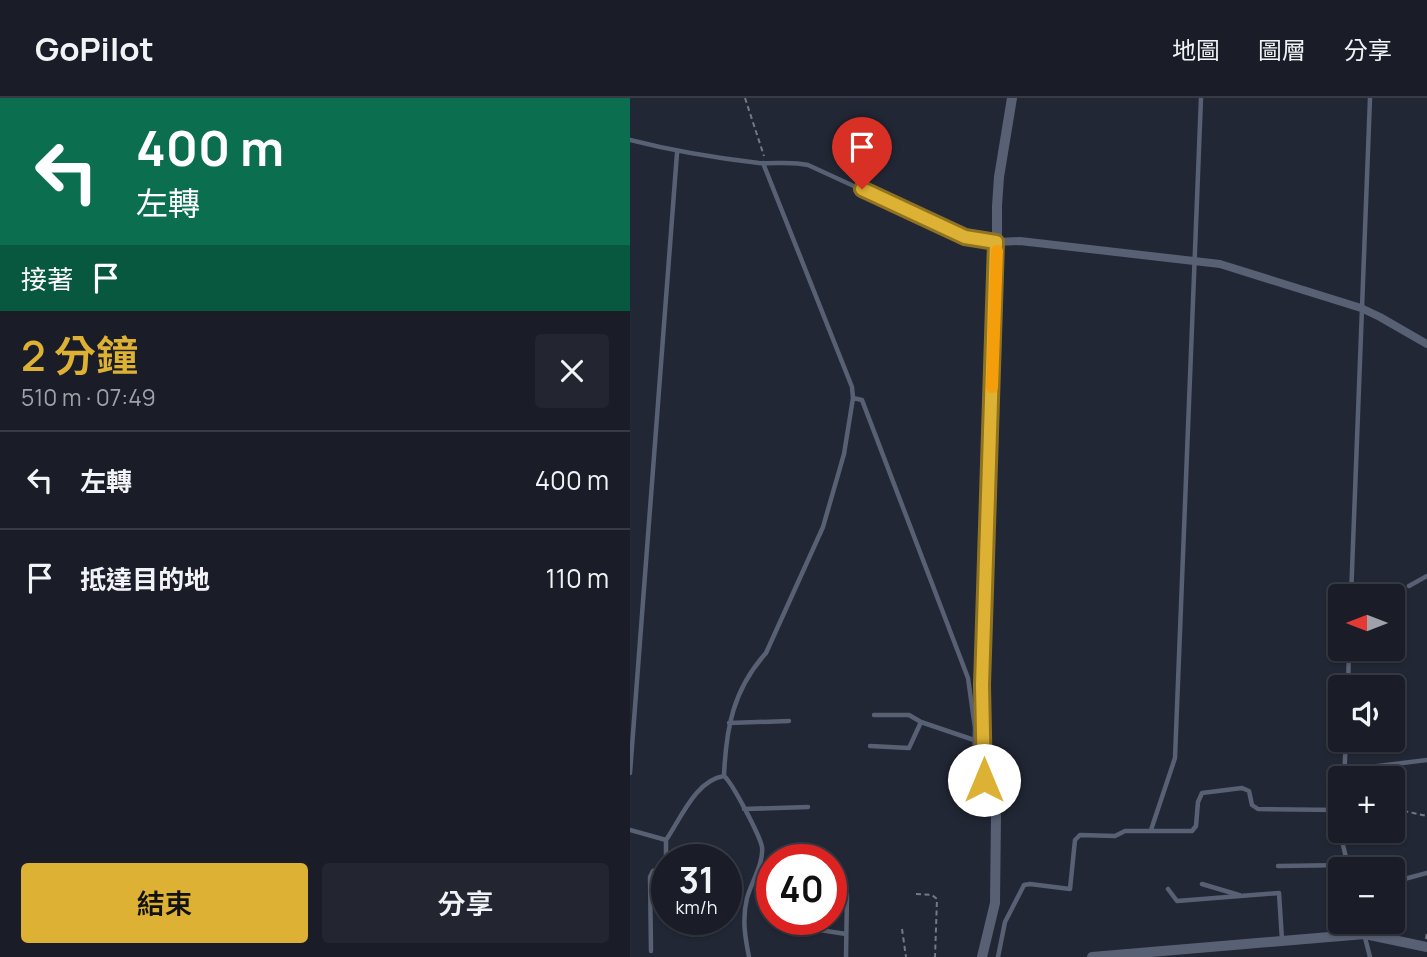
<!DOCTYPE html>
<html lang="zh-TW">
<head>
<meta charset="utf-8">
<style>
  :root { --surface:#1a1d28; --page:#232630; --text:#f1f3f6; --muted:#9fa2a8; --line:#383b45; --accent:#ddb133 }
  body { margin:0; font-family:Manrope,"Noto Sans TC",sans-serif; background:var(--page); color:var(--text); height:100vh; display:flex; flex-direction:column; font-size:26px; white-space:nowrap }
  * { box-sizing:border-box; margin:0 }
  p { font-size:23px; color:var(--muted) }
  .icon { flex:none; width:38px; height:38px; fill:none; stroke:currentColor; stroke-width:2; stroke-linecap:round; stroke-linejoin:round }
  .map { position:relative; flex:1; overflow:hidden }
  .drawer { display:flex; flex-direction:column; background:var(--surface); width:630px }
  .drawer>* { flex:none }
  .top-card { background:#0b6e4f; color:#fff; overflow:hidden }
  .needle { width:46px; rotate:270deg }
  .fabs { position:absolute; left:698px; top:486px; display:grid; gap:14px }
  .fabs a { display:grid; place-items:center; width:77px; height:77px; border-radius:7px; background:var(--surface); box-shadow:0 2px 5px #0004,0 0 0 2px var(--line); font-size:35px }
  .speed { position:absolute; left:21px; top:746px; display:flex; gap:14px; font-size:35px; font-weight:700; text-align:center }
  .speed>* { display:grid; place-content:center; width:91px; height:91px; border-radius:50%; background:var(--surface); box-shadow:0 2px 5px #0004,0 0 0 2px var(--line); line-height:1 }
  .speed small { font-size:18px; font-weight:400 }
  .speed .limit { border:10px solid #d22; background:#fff; color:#111 }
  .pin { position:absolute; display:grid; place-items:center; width:60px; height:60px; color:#fff; margin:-72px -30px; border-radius:50% 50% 50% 0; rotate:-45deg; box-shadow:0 0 7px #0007 }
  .pin .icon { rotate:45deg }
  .me { position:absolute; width:77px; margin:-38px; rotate:0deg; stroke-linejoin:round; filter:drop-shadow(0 0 5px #0008) }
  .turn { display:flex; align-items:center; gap:24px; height:147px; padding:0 21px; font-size:32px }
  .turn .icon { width:91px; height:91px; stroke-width:2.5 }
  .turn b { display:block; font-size:49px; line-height:60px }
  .then { display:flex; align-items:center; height:66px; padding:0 21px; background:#0003; gap:14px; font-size:26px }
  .round { display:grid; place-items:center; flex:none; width:74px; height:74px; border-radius:7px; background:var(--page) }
  .head { display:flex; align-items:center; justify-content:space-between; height:119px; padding:0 21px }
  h1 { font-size:42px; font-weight:600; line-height:52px; color:var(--accent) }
  .cta { display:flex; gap:14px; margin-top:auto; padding:14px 21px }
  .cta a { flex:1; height:80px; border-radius:7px; background:var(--accent); color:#111; font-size:28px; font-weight:600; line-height:80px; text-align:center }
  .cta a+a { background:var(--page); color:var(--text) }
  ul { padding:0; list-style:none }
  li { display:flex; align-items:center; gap:21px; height:98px; padding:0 21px; border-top:2px solid var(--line) }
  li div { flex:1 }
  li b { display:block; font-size:26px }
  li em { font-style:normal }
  header { display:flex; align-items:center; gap:42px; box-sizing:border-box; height:98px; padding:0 35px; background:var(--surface); border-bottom:2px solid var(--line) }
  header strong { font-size:33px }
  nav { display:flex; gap:38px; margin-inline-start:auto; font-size:24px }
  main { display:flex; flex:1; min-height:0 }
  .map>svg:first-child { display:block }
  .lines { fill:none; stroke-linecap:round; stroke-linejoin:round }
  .path { stroke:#757985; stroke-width:2; stroke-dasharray:5 3.5; stroke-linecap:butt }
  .service { stroke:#586073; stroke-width:4.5 }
  .minor { stroke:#586073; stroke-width:8 }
  .tertiary { stroke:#586073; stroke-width:10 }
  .route-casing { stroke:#907321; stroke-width:18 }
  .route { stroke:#ddb133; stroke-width:12 }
  .slow { stroke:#f59e0b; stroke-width:12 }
</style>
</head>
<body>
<header>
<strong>GoPilot</strong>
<nav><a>地圖</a><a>圖層</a><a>分享</a></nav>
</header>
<main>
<section class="drawer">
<div class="top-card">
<div class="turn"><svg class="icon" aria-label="left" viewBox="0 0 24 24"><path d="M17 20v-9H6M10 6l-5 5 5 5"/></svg><div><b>400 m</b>左轉</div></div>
<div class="then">接著<svg class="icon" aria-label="arrive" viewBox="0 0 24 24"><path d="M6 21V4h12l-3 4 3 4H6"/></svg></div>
</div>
<div class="head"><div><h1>2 分鐘</h1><p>510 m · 07:49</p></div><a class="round"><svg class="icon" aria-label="close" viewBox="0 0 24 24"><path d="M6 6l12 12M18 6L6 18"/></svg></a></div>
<ul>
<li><svg class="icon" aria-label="left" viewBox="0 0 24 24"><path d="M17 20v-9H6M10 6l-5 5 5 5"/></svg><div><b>左轉</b></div><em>400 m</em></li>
<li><svg class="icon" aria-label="arrive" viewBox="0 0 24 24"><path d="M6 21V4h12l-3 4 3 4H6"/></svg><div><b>抵達目的地</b></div><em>110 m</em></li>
</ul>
<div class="cta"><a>結束</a><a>分享</a></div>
</section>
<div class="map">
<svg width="797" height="859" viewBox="0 0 797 859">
  <rect width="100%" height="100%" fill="#222735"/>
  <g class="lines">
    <path class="path" d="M115,0L134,58
      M765,711L797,718
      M286,796L302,797L307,801L305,859
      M272,831L276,859
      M796,841L797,834"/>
    <path class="service" d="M0,42C43,53 85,60 129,65C146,66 161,63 178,67L335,139L366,144
      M223,300L232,302L338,580L345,630L344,666L346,670L354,673
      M779,488L797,478
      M721,499L740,0
      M718,590L719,551
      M244,617H279L291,624
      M99,625L159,623
      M240,648L279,650L291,624L347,643
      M715,672L797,662
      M0,675L47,55
      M714,681L716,642
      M114,711L178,709
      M708,712L707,722L719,772
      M0,732L36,742C51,720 66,682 94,678
      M521,732L545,660L571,0
      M648,768L718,767
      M763,784L797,775
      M572,786L609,797
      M538,791L547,803L649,795L652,842
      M731,824L740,859
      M151,826L216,836
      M21,853L20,779L23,773L34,770L36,767V742
      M119,859C115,839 112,821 117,800C121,785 134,765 132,749C130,738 102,684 94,678C96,630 103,592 136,555L193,429L214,356L223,300L222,289L133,65
      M216,859L217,796
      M368,859L375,824L394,787L400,786L440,791L445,742L450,737L485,738L495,733H562L566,728L568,704L572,695L612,690L619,693L622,707L628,711L708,712"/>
    <path class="minor" d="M367,144L390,143L590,166L731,210L750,219L797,246"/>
    <path class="tertiary" d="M352,859L365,805L366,717L354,682L352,587L367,158V108L369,79L382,0
      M462,859L735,836L797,849"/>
  </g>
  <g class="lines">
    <g class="route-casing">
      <path id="route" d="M232,91L335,139L366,144L352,587L354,682"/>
    </g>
    <use href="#route" class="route"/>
    <path class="slow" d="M362,289L367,153"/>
  </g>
</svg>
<div class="fabs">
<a><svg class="needle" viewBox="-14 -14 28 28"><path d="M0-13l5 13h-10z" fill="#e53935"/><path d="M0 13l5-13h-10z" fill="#9fa2a8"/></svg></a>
<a><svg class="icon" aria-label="sound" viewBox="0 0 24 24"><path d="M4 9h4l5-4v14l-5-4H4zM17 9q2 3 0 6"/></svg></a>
<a>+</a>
<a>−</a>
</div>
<div class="speed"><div>31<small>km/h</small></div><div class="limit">40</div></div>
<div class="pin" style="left:232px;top:91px;background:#d93025"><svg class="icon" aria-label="arrive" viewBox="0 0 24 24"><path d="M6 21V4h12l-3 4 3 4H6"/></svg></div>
<svg class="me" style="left:354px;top:682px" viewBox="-20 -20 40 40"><circle r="19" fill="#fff"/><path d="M0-13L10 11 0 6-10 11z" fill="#ddb133"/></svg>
</div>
</main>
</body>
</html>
